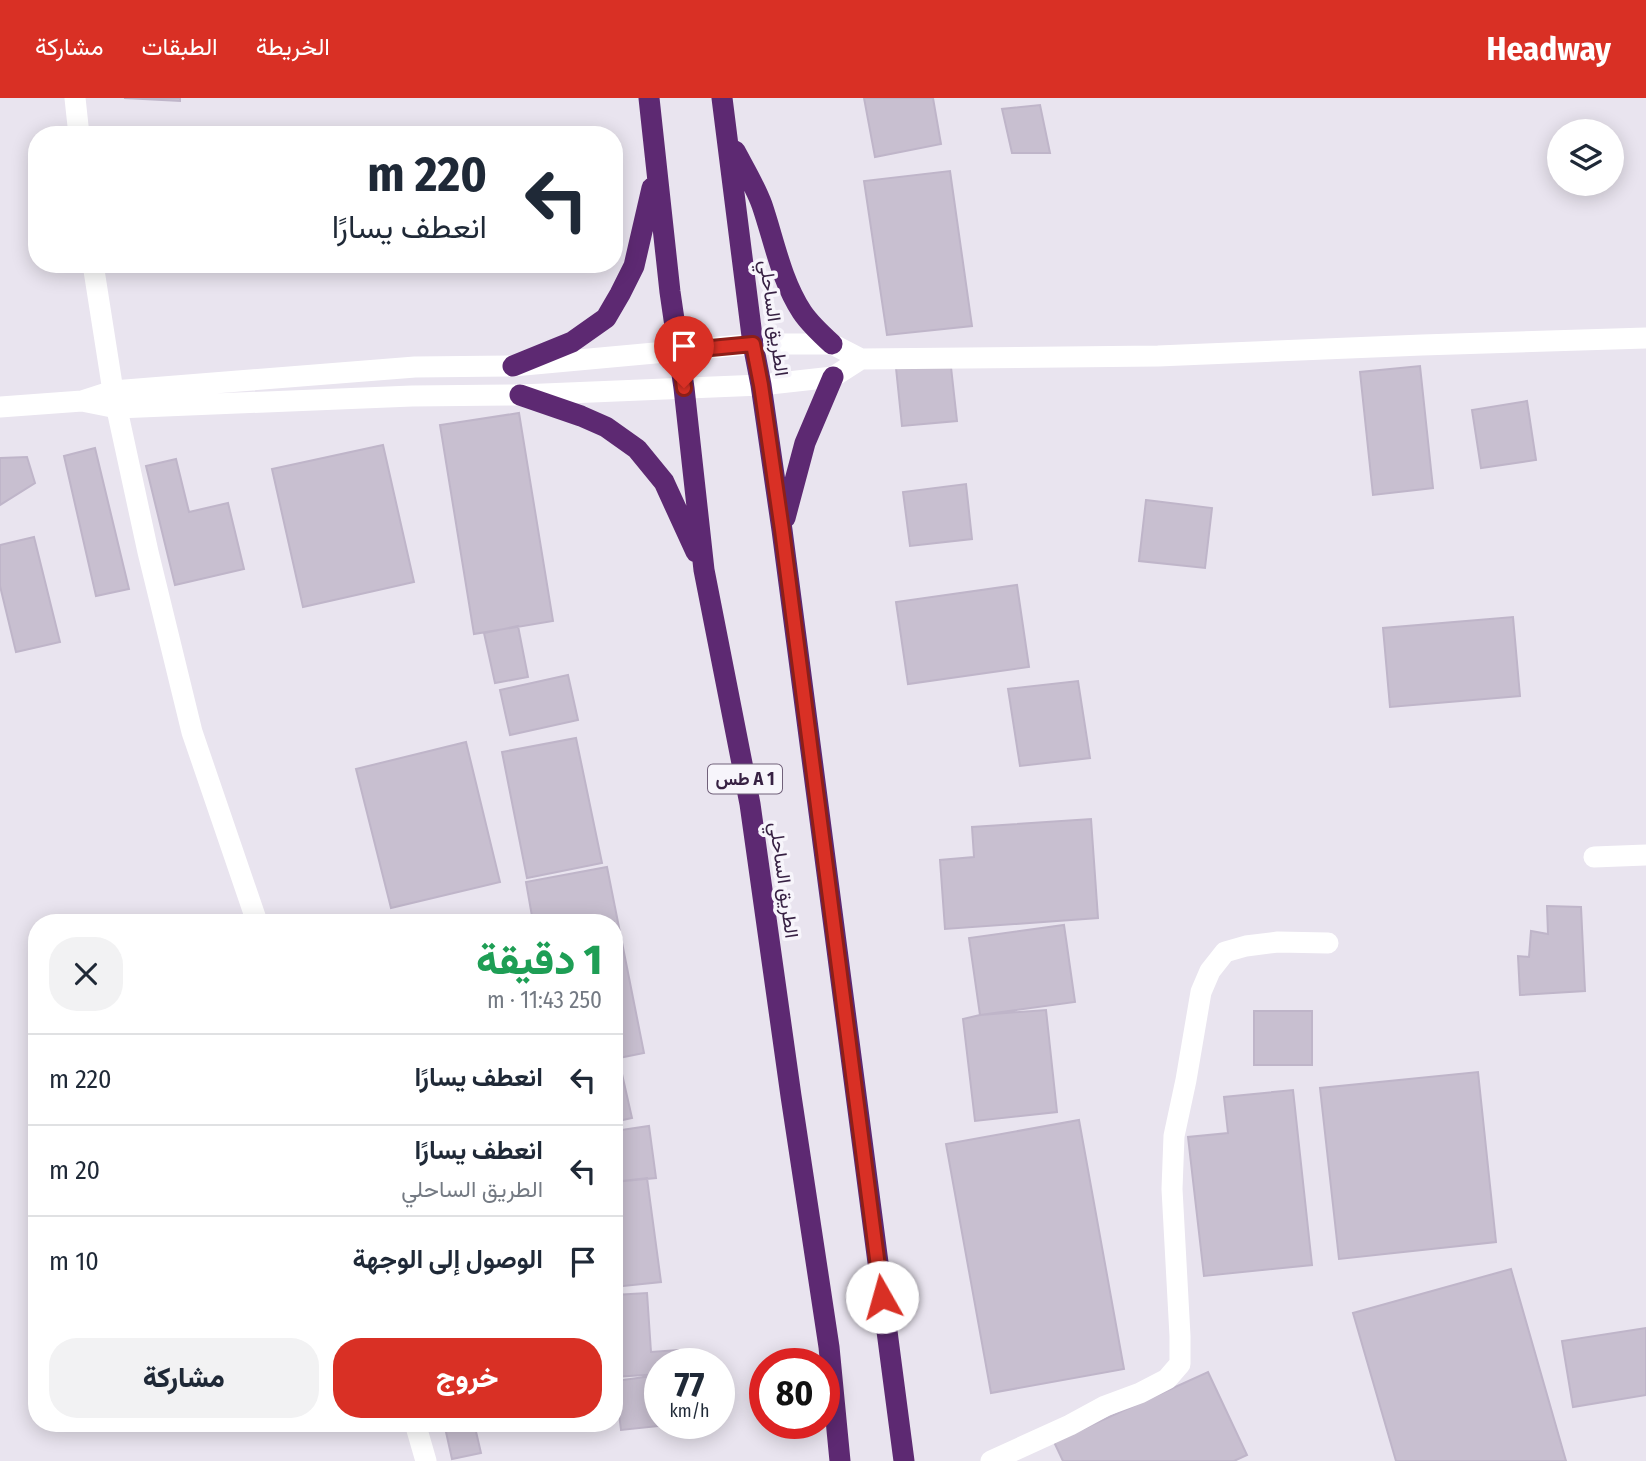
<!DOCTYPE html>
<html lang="ar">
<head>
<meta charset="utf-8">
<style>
  :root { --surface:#fff; --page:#f2f2f3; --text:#1f2937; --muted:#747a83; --line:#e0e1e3; --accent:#d93025 }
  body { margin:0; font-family:"Fira Sans Condensed",Vazirmatn,sans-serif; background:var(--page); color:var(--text); direction:rtl; height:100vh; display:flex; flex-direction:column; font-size:26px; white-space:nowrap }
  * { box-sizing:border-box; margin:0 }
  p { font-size:23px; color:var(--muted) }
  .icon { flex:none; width:38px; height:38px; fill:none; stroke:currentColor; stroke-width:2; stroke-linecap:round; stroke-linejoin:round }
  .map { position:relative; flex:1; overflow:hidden; direction:ltr }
  .side { position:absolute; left:28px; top:816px; width:595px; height:518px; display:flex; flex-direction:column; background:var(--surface); border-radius:28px; box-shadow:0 4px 18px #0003; direction:rtl }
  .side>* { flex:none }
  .top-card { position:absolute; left:28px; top:28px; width:595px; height:147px; border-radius:28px; box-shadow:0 4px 18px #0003; direction:rtl; background:#fff; color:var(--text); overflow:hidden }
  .controls { position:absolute; left:1547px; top:21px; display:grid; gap:14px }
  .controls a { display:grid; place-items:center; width:77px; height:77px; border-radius:50%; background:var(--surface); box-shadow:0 4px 18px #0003; font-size:35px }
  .speed { position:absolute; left:644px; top:1250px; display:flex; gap:14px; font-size:35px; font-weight:700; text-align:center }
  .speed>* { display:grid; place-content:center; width:91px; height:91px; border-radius:50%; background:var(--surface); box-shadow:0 4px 18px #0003; line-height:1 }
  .speed small { font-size:18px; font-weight:400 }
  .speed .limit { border:10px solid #d22; background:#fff; color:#111 }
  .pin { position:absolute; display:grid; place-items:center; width:60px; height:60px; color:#fff; margin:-72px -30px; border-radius:50% 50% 50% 0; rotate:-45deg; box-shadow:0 0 7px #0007 }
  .pin .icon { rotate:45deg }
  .me { position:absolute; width:77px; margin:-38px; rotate:353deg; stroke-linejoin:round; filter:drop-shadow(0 0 5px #0008) }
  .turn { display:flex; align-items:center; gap:24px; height:147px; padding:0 21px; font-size:32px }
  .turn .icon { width:91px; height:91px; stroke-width:2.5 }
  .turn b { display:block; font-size:49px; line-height:60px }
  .round { display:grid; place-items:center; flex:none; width:74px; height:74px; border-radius:28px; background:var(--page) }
  .overview { display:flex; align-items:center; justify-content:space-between; height:119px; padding:0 21px }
  h1 { font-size:42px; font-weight:800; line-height:52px; color:#1e9e55 }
  .primary-button { display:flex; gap:14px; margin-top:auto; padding:14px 21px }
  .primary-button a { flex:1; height:80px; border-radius:28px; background:var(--accent); color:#fff; font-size:28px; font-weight:800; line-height:80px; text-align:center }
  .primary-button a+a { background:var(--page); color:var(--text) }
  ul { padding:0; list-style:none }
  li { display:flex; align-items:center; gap:21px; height:91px; padding:0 21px; border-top:2px solid var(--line) }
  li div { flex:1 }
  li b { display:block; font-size:26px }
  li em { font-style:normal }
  header { display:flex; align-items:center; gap:42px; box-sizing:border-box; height:98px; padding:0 35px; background:var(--accent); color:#fff }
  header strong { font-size:33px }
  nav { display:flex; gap:38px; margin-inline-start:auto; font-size:24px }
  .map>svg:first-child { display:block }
  .building { fill:#c8bfd0; stroke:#bfb5c9; stroke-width:2 }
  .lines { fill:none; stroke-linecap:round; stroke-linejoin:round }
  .street { stroke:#fff; stroke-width:21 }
  .secondary { stroke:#fff; stroke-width:21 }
  .highway { stroke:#5d2972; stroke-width:21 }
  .route-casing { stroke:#8d1f18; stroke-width:18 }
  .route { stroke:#d93025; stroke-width:12 }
  .labels { text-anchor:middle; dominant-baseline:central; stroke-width:7; stroke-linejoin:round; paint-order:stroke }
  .shield { fill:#f7f5fb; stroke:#71617a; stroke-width:2 }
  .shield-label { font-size:18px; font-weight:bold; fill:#372143 }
  .street-label { font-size:19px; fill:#372143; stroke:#f7f5fb }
</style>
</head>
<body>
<header>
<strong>Headway</strong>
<nav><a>الخريطة</a><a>الطبقات</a><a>مشاركة</a></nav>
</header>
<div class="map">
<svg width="1646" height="1363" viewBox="0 0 1646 1363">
  <rect width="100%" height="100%" fill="#e9e4ef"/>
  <path class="building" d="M124,0H180V3Z
    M864,0H933L941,46L875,59Z
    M1040,7L1050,55H1012L1002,11Z
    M950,73L972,228L887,237L864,83Z
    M1420,268L1433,390L1373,397L1360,274Z
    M951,269L957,323L902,328L896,270Z
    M1527,303L1536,362L1481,370L1472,312Z
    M519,315L553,523L474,536L440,327Z
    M383,347L414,484L303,509L272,371Z
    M95,350L129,491L96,498L64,358Z
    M27,359L35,385L0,407V360Z
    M176,361L189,414L228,405L244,471L175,487L146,368Z
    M966,386L972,441L910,448L903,394Z
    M1146,402L1212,410L1205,470L1139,463Z
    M34,439L60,544L16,554L0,488V447Z
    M1017,487L1029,569L908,586L896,504Z
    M1513,519L1520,598L1390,609L1383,530Z
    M518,528L528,579L495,585L484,535Z
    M568,577L578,622L510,637L500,592Z
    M1078,583L1090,660L1020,668L1008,591Z
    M576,640L602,765L527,780L502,654Z
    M466,644L500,784L391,810L356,671Z
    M1091,721L1098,820L945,831L940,762L974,759L972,729Z
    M607,769L644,955L614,961V824H533L526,784Z
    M1547,808L1581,809L1585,893L1520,897L1518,858L1529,859L1531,833L1548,836Z
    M1064,827L1075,904L980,917L969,840Z
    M1046,912L1057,1014L975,1023L963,921L980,917Z
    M1254,913H1312V967H1254Z
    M1478,974L1496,1144L1339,1161L1320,990Z
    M622,976L632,1020L614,1024V977Z
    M1293,992L1312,1167L1204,1178L1188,1039L1228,1035L1224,999Z
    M1079,1022L1124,1271L991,1295L946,1046Z
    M649,1028L656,1080L614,1084V1033Z
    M647,1080L661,1184L614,1189V1084Z
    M1511,1171L1566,1363H1396L1353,1215Z
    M647,1195L651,1254L678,1252L679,1265H660V1276L614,1279V1197Z
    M1646,1230V1297L1573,1309L1562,1243Z
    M1208,1274L1247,1357L1234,1363H1063L1054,1344Z
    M660,1277V1325H687L621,1332L615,1283Z
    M444,1325H474L481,1355L452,1361Z"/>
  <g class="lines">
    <path class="street" d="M75,0L79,37
      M93,166L113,293L148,454L192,634L257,824
      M1594,759L1646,757
      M415,1325L426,1363
      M991,1363L1070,1327L1105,1308L1140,1295L1167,1281L1180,1266V1238L1172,1091L1174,1038L1186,982L1201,894L1210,873L1225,854L1246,848L1278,844L1328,845"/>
    <path class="secondary" d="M82,303L117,310L412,298L520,297L761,287L833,279L861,261
      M0,309L82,303L113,293L415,269L513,268L753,246H832L861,261L1158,258L1422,247L1646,240"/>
    <path class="highway" d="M649,0L670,194L684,290L704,472L750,706L791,998L829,1249L840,1363
      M722,0L753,246L761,287L782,432L904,1363
      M735,53C744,70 755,88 762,107C774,142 781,182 802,214C810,226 821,236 832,246
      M513,268L572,244L606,220L620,196L634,168L652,90
      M520,297L581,318L606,329L637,351L664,384L696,454
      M785,420L805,345L833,279"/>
  </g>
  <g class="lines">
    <g class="route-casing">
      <path id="route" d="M684,290L679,253L753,246L761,287L782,432L882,1199"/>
    </g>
    <use href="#route" class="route"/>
  </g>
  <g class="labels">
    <rect class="shield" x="708" y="666.5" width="74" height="29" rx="5"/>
    <g class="shield-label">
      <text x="745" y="681">طس A 1</text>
    </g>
    <g class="street-label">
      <text transform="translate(774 220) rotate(82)">الطريق الساحلي</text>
      <text transform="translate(784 782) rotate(82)">الطريق الساحلي</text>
    </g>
  </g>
</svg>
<div class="controls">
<a><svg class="icon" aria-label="layers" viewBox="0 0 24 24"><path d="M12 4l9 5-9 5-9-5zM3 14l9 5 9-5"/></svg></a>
</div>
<div class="speed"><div>77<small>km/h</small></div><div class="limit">80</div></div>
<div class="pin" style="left:684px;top:290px;background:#d93025"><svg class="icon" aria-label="arrive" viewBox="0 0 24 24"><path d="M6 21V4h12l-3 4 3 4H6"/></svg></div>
<svg class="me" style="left:882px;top:1199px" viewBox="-20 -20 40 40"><circle r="19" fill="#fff"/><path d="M0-13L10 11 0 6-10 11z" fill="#d93025"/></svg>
<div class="top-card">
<div class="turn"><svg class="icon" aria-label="left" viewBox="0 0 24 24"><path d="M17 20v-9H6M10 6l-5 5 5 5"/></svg><div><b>220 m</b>انعطف يسارًا</div></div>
</div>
<section class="side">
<div class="overview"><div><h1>1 دقيقة</h1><p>250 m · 11:43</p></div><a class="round"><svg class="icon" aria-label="close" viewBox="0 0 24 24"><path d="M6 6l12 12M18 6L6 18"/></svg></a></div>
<ul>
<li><svg class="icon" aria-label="left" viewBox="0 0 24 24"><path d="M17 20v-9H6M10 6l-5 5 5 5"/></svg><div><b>انعطف يسارًا</b></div><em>220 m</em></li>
<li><svg class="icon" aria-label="left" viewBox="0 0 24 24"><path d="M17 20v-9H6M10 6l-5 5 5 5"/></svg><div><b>انعطف يسارًا</b><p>الطريق الساحلي</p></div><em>20 m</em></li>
<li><svg class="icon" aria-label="arrive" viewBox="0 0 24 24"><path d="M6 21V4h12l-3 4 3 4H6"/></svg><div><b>الوصول إلى الوجهة</b></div><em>10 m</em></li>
</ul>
<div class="primary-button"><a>خروج</a><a>مشاركة</a></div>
</section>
</div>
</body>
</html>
